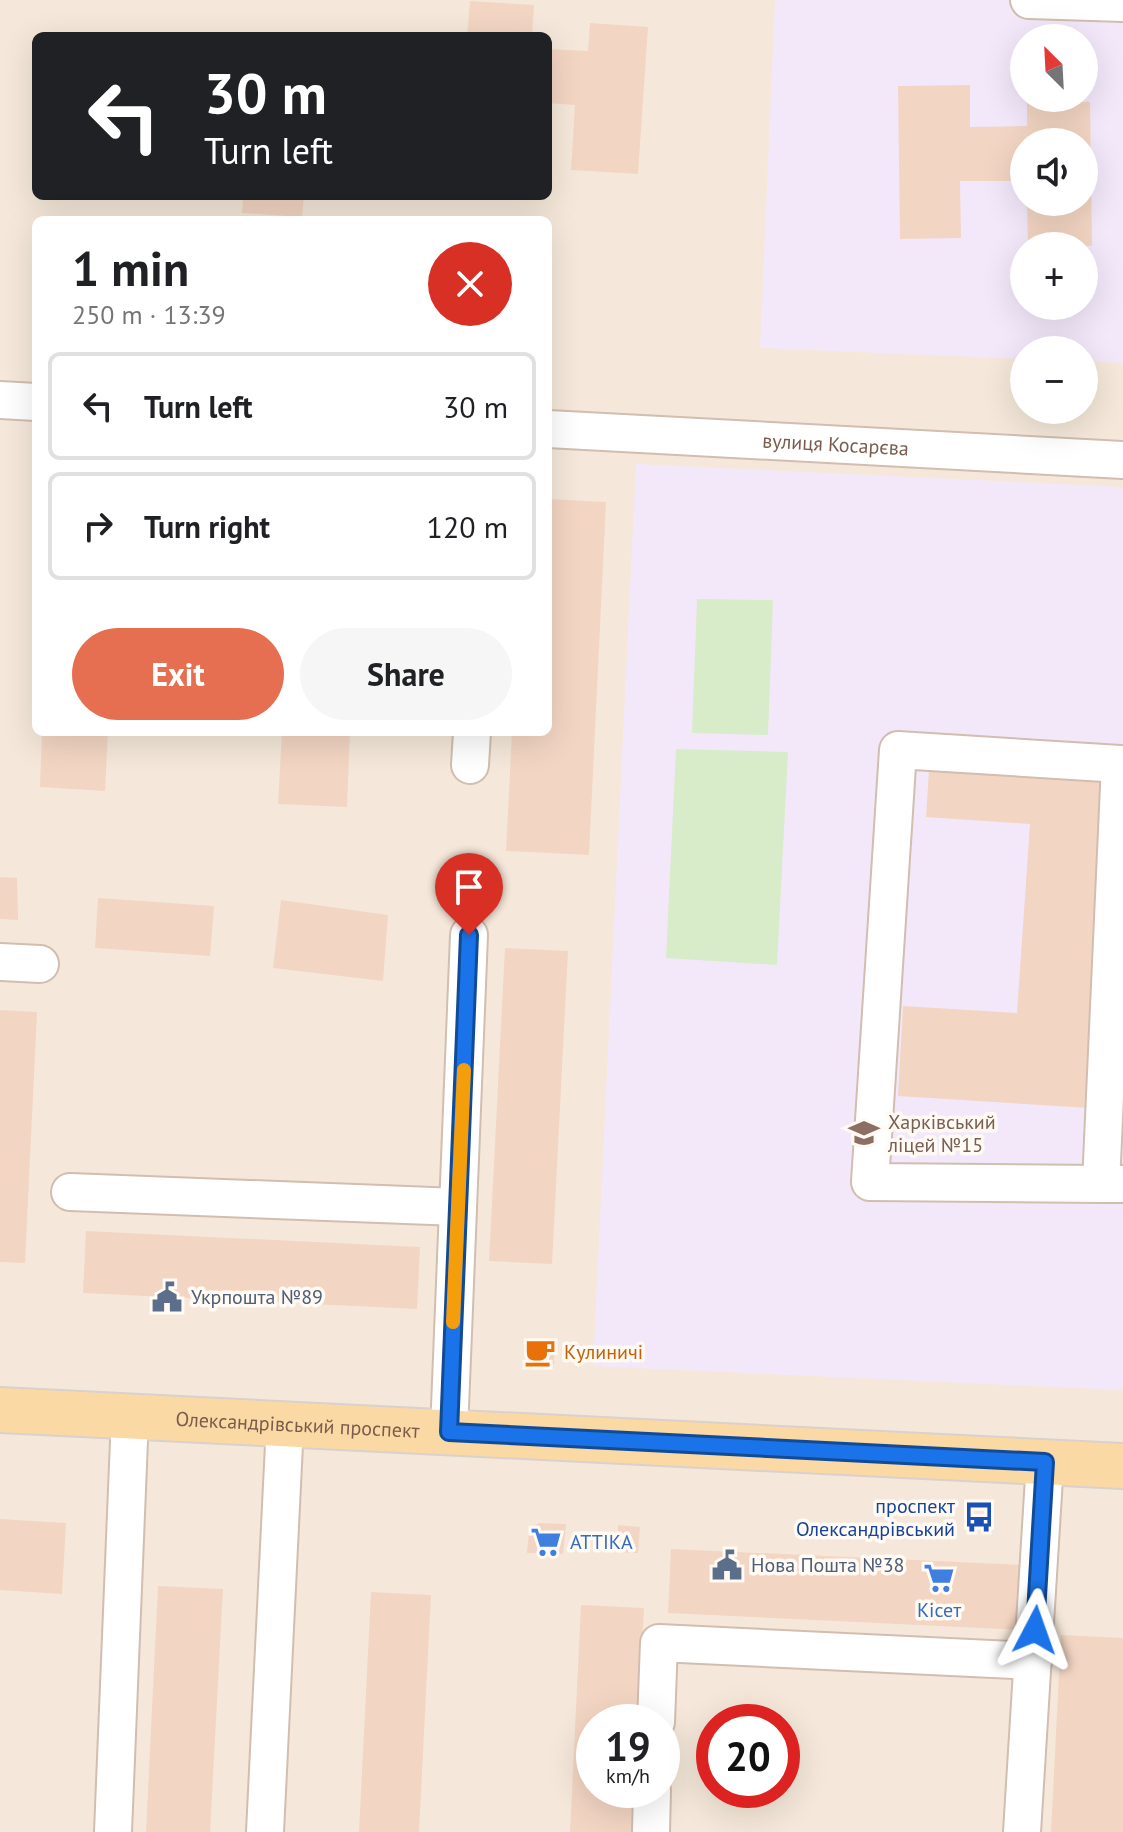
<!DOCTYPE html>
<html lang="en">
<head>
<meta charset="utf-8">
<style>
  :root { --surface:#fff; --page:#f6f6f6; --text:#202124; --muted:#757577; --line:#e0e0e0; --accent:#e76f51 }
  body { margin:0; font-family:"PT Sans",sans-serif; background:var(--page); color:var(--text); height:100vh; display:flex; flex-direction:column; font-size:30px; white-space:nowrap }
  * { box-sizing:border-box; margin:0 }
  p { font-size:26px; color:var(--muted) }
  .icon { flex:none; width:44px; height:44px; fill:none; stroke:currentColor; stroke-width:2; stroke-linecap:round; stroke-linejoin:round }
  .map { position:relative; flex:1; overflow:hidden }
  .details { position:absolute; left:32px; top:216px; width:520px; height:520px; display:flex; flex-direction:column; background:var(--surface); border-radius:12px; box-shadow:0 8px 32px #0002 }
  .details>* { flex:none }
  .guide { position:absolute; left:32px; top:32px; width:520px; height:168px; border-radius:12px; box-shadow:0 8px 32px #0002; background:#202124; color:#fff; overflow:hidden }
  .needle { width:52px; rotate:336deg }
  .buttons { position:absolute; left:1010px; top:24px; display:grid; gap:16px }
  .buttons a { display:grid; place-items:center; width:88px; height:88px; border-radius:50%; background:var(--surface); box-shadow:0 8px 32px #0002; font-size:40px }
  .speed { position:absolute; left:576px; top:1704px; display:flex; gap:16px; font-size:40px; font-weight:700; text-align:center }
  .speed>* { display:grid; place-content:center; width:104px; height:104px; border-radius:50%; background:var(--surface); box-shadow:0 8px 32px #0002; line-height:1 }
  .speed small { font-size:20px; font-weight:400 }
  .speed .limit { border:12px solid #d22; background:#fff; color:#111 }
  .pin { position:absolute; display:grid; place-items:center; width:68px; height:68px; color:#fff; margin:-82px -34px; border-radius:50% 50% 50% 0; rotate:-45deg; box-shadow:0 0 8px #0007 }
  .pin .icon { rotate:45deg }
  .me { position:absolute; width:88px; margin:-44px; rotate:4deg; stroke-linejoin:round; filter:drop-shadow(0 0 6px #0008) }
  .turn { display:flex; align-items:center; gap:28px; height:168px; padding:0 40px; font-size:36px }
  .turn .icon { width:104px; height:104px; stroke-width:2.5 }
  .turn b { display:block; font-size:56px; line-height:68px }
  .round { display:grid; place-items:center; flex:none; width:84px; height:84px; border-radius:42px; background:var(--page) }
  .head { display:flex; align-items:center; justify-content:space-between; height:136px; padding:0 40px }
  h1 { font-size:48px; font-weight:700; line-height:60px }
  .action { display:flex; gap:16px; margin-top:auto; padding:16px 40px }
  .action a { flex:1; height:92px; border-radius:48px; background:var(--accent); color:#fff; font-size:32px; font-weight:700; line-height:92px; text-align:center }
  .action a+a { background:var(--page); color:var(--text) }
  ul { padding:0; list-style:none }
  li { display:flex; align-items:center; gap:24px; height:108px; margin:0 16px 12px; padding:0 24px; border:4px solid var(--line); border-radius:12px }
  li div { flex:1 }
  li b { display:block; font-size:30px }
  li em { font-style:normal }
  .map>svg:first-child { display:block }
  .residential { fill:#f5e8da; fill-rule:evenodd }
  .education { fill:#f3e8fa; fill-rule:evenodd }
  .green { fill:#d8ecc9 }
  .building { fill:#f3d5c3 }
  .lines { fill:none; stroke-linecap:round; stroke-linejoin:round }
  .minor-casing { stroke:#d1beb0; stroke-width:40 }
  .major-casing { stroke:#dad1cd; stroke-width:48 }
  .minor { stroke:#fff; stroke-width:36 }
  .major { stroke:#fbd9a5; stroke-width:44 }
  .route-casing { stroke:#114b97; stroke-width:20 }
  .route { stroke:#1a73e8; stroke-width:14 }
  .slow { stroke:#f59e0b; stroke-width:14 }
  .labels { text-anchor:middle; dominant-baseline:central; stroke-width:7; stroke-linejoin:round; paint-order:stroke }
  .street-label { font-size:20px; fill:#7a5c4d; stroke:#fffaf3 }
  .education-label { font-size:20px; fill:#785e54; stroke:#fffaf3; text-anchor:start }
  .service-label { font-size:20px; fill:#4e5e75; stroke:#fffaf3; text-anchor:start }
  .food-label { font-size:20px; fill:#c56008; stroke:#fffaf3; text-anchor:start }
  .transit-label { font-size:20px; fill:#164399; stroke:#fffaf3; text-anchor:end }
  .shop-label { font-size:20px; fill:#366cbe; stroke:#fffaf3; text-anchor:start }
</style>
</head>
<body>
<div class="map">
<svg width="1123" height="1832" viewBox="0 0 1123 1832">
  <rect width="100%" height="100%" fill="#fdf6ec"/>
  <path class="residential" d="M0,0H1123V1832H0ZM36,36H548V196H36ZM1024,38H1084V98H1024ZM1024,142H1084V202H1024ZM36,220H548V732H36ZM1024,246H1084V306H1024ZM1024,350H1084V410H1024ZM594,1722H662V1790H594ZM714,1722H782V1790H714Z"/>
  <path class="education" d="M775,0H1123V363L1084,361V350H1024V359L760,348ZM1024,38H1084V98H1024ZM1024,142H1084V202H1024ZM1024,246H1084V306H1024Z
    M636,464L1123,487V1390L593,1366Z"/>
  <path class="green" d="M697,599L773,600L768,735L692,733Z
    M676,749L788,752L777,965L666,958Z"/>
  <path class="building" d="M470,1L534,5L532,36H467Z
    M590,23L648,27L638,174L571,170L575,105L548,103V49L588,51Z
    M970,85V127L1027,126V102H1090L1092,246H1028L1027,202H1084V142H1024V181H960L961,238L900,239L898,86Z
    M243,196H304L302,217L242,213Z
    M548,499L606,502L589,855L506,851L512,732H548Z
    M42,732H108L105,791L40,787Z
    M282,732H350L347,807L278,804Z
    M930,756L1112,768L1089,1108L898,1096L903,1006L1017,1013L1030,824L926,817Z
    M0,877L17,878L18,920L0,919Z
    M98,898L214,906L210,956L95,948Z
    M281,900L388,915L383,981L273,968Z
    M505,948L568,951L552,1264L489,1261Z
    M0,1010L37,1012L25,1263L0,1262Z
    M86,1231L420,1247L417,1309L83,1293Z
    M527,1341H554V1364L527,1362Z
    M0,1519L66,1523L62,1594L0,1590Z
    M539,1523L566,1524L563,1554L527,1553L529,1531Z
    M618,1525L640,1527L638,1553L616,1552Z
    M671,1549L1026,1565L1023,1630L668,1613Z
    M158,1586L223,1589L210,1832H146Z
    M371,1592L431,1595L419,1832H359Z
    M581,1605L644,1608L638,1722H594V1790H635L633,1832H570Z
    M1061,1635L1123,1638V1832H1051Z"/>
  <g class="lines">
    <g class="minor-casing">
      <g id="minor">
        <path d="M1029,0L1123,3"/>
        <path d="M0,400L36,402"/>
        <path id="s1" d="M548,429L1123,460"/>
        <path d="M470,765L472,732"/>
        <path d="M0,962L40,964"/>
        <path d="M1101,1184L1120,764L898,750L870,1182L1101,1184H1123"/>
        <path d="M70,1192L458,1207"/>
        <path d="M449,1432L469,935"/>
        <path d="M656,1722L659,1643L1033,1661"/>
        <path d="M113,1832L130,1416"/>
        <path d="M265,1832L285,1424"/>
        <path d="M651,1832L652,1790"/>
        <path d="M1022,1832L1045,1462"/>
      </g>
    </g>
    <g class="major-casing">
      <g id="major">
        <path id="s2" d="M0,1410L1123,1466"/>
      </g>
    </g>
    <use href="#minor" class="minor"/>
    <use href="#major" class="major"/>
  </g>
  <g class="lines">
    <g class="route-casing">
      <path id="route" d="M469,935L449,1432L1045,1462L1035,1630"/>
    </g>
    <use href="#route" class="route"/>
    <path class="slow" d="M453,1322L464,1070"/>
  </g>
  <defs>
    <g id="school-bare" transform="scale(2.4)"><path d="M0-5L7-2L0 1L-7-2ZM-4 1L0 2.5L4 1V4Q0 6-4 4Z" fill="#8d6e63" stroke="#fffaf3" stroke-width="2.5" paint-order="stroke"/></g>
    <g id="civic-bare" transform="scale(2.4)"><path d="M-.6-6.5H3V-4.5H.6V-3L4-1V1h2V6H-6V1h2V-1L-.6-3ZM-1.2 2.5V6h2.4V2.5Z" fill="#5c6f8a" stroke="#fffaf3" stroke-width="2.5" paint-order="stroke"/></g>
    <g id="cafe-bare" transform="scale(2.4)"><path d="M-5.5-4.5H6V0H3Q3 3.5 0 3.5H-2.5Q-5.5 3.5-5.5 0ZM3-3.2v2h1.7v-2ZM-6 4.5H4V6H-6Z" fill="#e8710a" stroke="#fffaf3" stroke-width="2.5" paint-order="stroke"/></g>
    <g id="bus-bare" transform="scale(2.4)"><path d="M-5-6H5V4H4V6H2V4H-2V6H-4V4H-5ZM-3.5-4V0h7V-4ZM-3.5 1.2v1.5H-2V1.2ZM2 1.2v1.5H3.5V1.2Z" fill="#1a4fb4" stroke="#fffaf3" stroke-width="2.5" paint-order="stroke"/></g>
    <g id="supermarket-bare" transform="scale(2.4)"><path d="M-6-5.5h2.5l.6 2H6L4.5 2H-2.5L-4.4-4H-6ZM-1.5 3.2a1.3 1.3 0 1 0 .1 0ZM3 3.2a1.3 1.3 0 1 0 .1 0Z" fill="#3f7fe0" stroke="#fffaf3" stroke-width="2.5" paint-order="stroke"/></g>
  </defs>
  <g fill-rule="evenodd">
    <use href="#school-bare" x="864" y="1133"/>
    <use href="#civic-bare" x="167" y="1297"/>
    <use href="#cafe-bare" x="540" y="1352"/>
    <use href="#bus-bare" x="979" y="1517"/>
    <use href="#supermarket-bare" x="546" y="1542"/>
    <use href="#civic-bare" x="727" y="1565"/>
    <use href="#supermarket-bare" x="939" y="1578"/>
  </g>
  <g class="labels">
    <g class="street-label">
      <text stroke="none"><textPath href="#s1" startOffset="288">вулиця Косарєва</textPath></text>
      <text stroke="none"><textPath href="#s2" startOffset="298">Олександрівський проспект</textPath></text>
    </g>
    <g class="education-label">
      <text x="888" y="1122">Харківський<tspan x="888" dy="23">ліцей №15</tspan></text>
    </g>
    <g class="service-label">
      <text x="191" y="1297">Укрпошта №89</text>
      <text x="751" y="1565">Нова Пошта №38</text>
    </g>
    <g class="food-label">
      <text x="564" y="1352">Кулиничі</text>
    </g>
    <g class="transit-label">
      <text x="955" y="1506">проспект<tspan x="955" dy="23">Олександрівський</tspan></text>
    </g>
    <g class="shop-label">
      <text x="570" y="1542">АТТІКА</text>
      <text x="939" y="1610" text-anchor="middle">Кісет</text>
    </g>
  </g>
</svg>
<div class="buttons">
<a><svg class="needle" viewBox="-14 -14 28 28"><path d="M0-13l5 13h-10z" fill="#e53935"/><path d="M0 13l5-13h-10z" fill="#757577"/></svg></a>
<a><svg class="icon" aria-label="sound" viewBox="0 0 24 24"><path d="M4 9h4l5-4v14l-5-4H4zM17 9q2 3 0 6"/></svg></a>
<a>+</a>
<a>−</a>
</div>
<div class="speed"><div>19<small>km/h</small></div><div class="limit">20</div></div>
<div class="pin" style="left:469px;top:935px;background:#d93025"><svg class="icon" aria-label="arrive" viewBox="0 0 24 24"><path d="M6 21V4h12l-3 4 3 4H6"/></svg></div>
<svg class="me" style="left:1035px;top:1630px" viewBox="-20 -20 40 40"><path d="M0-17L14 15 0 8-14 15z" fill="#1a73e8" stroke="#fff" stroke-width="4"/></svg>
<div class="guide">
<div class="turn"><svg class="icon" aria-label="left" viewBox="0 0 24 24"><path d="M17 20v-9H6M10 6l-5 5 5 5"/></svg><div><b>30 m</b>Turn left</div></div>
</div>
<section class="details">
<div class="head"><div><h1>1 min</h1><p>250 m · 13:39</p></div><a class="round" style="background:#d93025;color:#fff"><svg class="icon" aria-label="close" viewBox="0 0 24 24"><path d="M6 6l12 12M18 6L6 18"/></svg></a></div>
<ul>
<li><svg class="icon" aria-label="left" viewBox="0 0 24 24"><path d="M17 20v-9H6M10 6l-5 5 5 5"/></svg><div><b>Turn left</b></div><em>30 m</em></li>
<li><svg class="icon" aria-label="right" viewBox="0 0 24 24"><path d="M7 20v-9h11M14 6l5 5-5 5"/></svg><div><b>Turn right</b></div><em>120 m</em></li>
</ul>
<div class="action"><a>Exit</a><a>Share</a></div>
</section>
</div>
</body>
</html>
